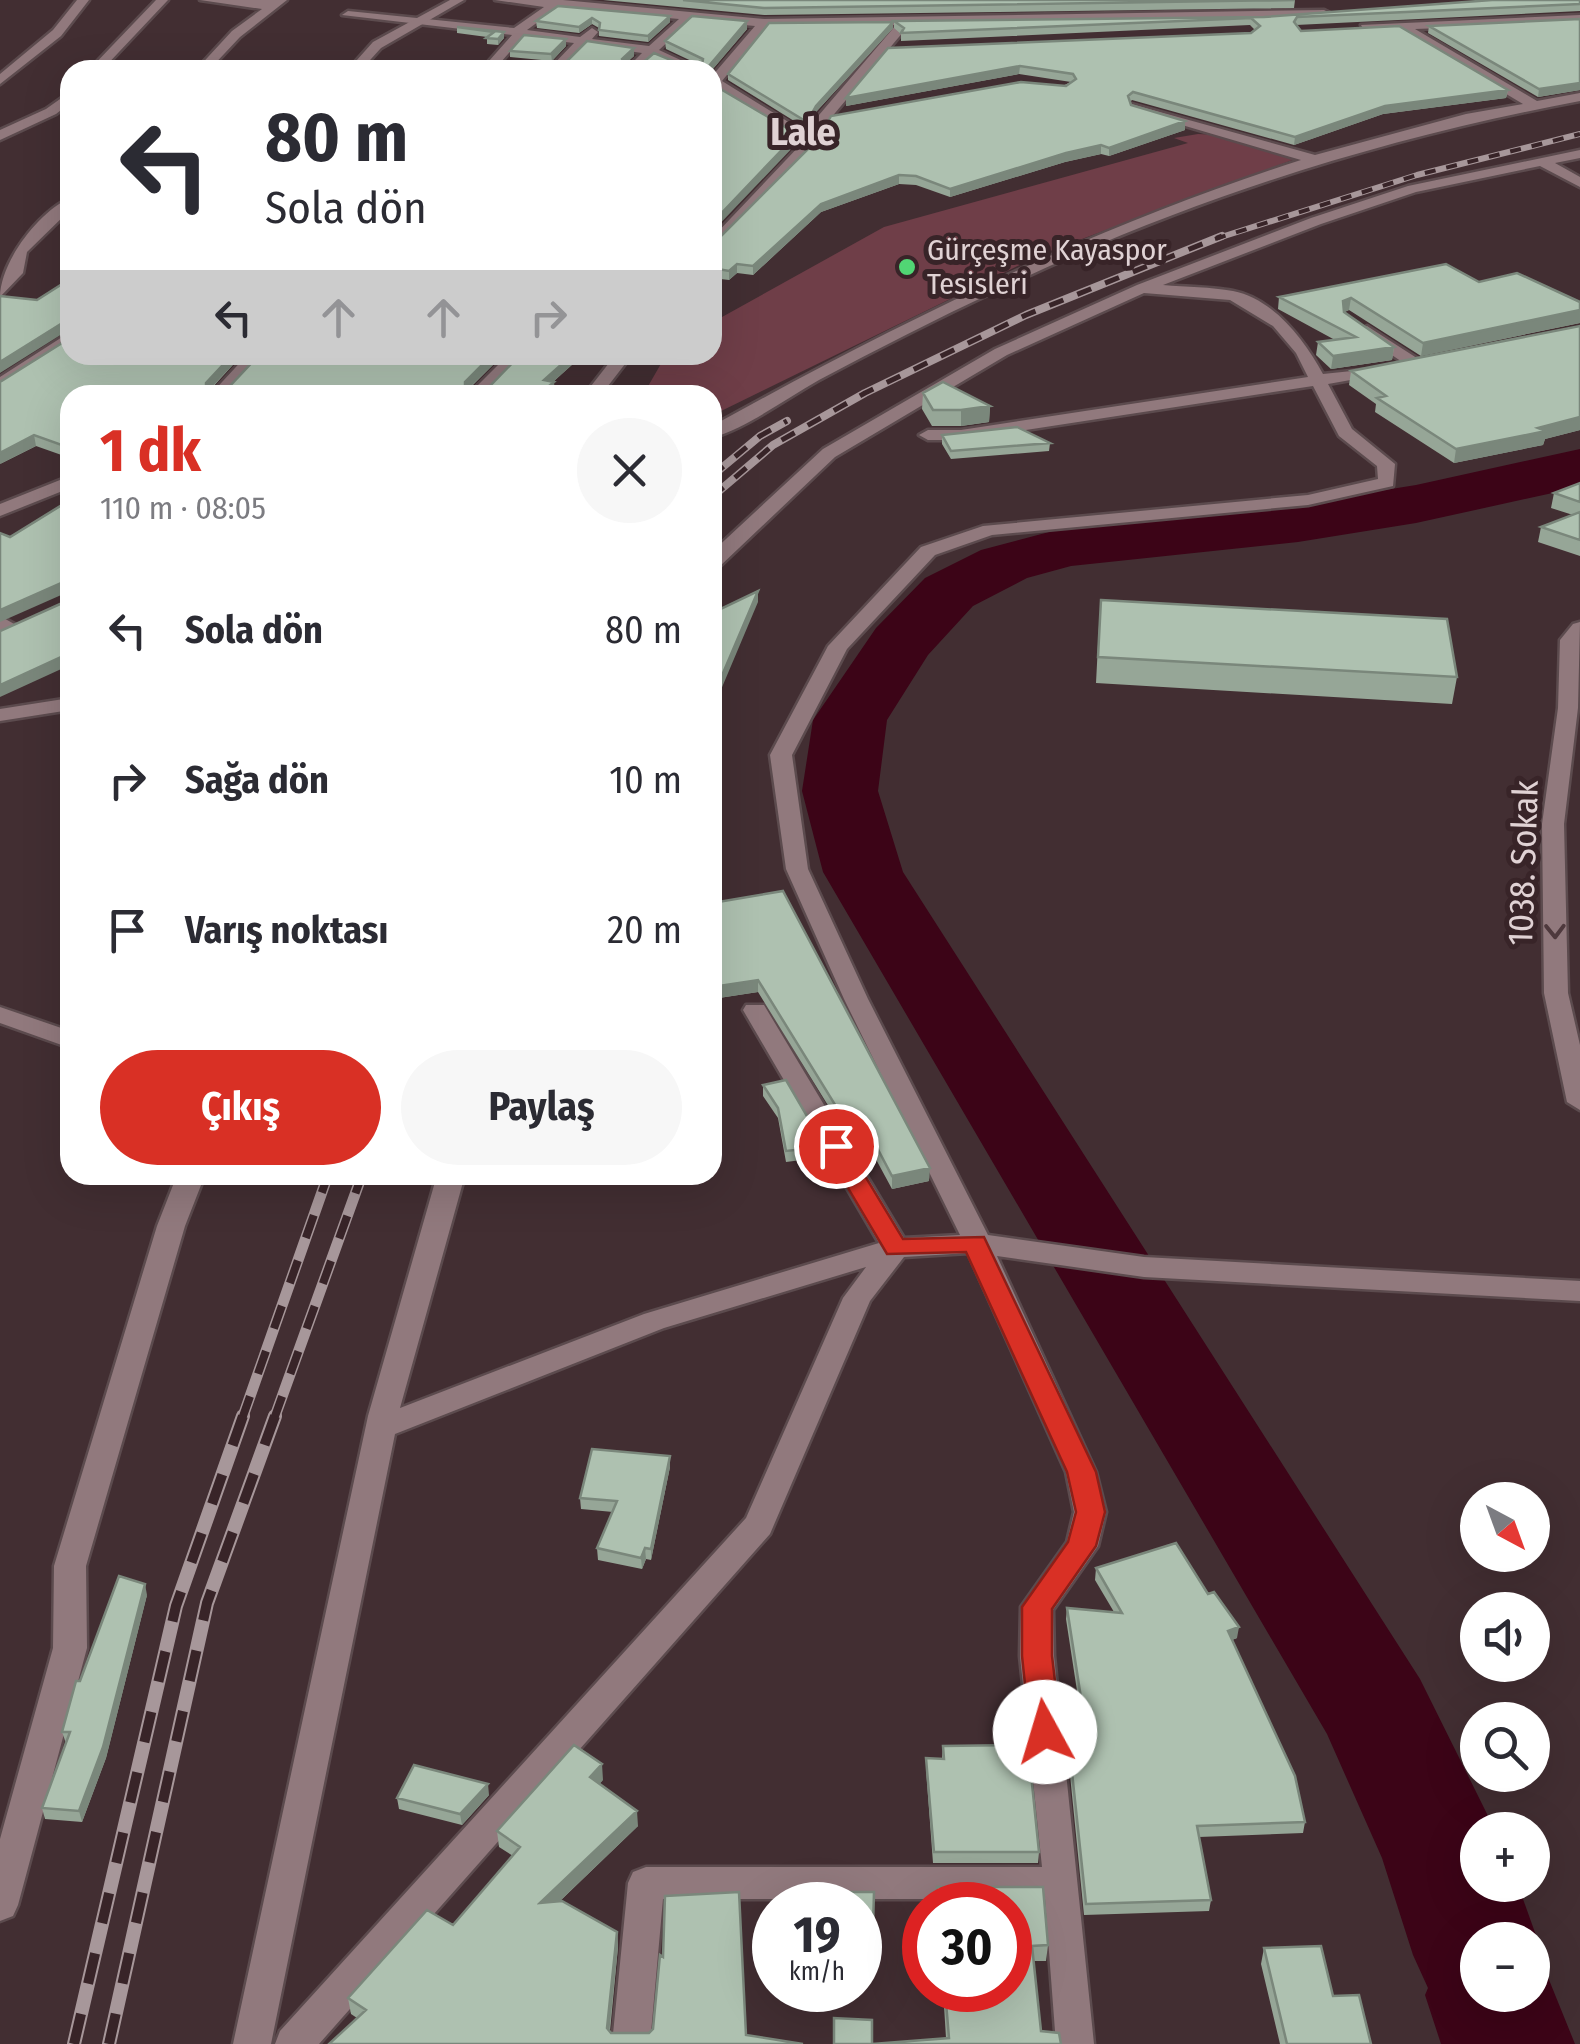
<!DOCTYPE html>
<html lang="tr">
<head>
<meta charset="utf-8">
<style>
  :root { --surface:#fff; --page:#f7f7f7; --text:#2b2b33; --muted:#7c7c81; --accent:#d93025 }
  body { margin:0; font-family:"Fira Sans Condensed",sans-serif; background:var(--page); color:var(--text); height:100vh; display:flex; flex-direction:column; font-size:38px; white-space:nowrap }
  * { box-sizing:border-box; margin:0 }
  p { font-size:32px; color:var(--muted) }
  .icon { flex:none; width:55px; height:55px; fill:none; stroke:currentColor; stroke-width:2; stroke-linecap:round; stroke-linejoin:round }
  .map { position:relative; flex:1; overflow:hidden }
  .details { position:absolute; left:60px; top:385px; width:662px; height:800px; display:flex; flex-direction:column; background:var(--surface); border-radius:30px; box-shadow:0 10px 40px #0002 }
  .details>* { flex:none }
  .banner { position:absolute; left:60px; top:60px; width:662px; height:305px; border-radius:30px; box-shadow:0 10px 40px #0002; background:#fff; color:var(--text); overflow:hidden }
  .needle { width:65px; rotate:139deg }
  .controls { position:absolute; left:1460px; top:1482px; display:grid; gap:20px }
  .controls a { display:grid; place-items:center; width:90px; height:90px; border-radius:50%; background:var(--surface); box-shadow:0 10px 40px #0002; font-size:50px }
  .speed { position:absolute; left:752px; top:1882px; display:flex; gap:20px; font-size:50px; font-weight:700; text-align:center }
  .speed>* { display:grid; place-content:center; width:130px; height:130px; border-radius:50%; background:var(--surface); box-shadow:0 10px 40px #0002; line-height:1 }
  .speed small { font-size:25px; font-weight:400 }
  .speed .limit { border:15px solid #d22; background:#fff; color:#111 }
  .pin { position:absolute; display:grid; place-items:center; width:85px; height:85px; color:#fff; margin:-42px; border:5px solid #fff; border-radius:50%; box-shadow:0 2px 10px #0007 }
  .me { position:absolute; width:110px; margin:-55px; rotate:354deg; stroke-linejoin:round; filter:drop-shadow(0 0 8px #0008) }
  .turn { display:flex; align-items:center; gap:35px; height:210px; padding:0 40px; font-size:45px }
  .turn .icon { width:130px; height:130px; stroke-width:2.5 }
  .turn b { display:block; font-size:70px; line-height:85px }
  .lanes { display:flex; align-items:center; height:95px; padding:0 40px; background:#0003; justify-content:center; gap:50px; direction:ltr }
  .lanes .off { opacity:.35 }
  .round { display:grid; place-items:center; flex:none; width:105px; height:105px; border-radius:52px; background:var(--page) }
  .overview { display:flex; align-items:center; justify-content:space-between; height:170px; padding:0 40px }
  h1 { font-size:60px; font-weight:700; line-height:75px; color:var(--accent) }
  .button { display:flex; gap:20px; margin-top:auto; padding:20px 40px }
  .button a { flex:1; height:115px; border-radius:60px; background:var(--accent); color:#fff; font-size:40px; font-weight:700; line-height:115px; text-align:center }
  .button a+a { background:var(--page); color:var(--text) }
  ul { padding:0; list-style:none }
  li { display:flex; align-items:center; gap:30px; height:150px; padding:0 40px }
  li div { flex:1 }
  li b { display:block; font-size:38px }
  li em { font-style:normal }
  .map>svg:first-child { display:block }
  .green { fill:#6f3e48 }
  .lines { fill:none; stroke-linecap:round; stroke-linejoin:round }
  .river { fill:#3c0417; fill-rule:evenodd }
  .minor-casing { stroke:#5c4b4e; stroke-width:5 }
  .tertiary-casing { stroke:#5c4b4e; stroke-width:5 }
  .secondary-casing { stroke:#5c4b4e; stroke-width:5 }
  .minor { fill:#91797d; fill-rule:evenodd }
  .tertiary { fill:#91797d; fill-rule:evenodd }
  .secondary { fill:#91797d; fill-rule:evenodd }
  .rail-far3-casing { stroke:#a7979a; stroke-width:6 }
  .rail-far2-casing { stroke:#a7979a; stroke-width:8 }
  .rail-far1-casing { stroke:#a7979a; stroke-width:11 }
  .rail-casing { stroke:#a7979a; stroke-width:14 }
  .rail-far3 { stroke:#382428; stroke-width:4; stroke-dasharray:11; stroke-linecap:butt }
  .rail-far2 { stroke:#382428; stroke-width:5; stroke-dasharray:15; stroke-linecap:butt }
  .rail-far1 { stroke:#382428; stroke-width:8; stroke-dasharray:24; stroke-linecap:butt }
  .rail { stroke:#382428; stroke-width:10; stroke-dasharray:31; stroke-linecap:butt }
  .wall { fill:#96a697 }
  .shaded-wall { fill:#7a877b }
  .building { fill:#aec1b0; stroke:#7a877b; stroke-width:2.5 }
  .oneway { stroke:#4e393d }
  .route { fill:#d93025; stroke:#8d1f18; stroke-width:2.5 }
  .poi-dot { fill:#51d674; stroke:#382428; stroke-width:4 }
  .labels { text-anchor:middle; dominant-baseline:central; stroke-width:10; stroke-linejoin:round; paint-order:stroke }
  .far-poi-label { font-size:30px; fill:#e0d2d4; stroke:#382428; text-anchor:start }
  .street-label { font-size:35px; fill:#e0d2d4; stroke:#382428 }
  .far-district-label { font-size:38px; font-weight:bold; fill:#e0d2d4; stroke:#382428 }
</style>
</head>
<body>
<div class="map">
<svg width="1580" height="2044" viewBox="0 0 1580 2044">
  <rect width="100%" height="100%" fill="#422e32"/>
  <path class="green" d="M1198,134L1218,135L1295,159L1042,254L713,415L712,395H643L666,355H712L713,322L884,227L1188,143L1174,138Z"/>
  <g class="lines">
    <path class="river" d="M1580,449V487L1416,523L1298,542L1071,566L1027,578L973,606L928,655L887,720L878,791L903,872L1420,1679L1495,1830H1478V1885H1518L1543,1955L1541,1960L1575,2044H1441L1425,1995L1428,1988L1413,1955L1382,1858L1327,1734L823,872L802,791L813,720L876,628L925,578L981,550L1068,527L1298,504L1416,485ZM1478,1940H1532V1995H1478Z"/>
    <g class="minor-casing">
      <path id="minor" d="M77,0H89L61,36L0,84V74L53,30Z
        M156,0H168L102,70H89Z
        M200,0H287L240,37L209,70H196L232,31L262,9Z
        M495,0H563L764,19L1324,10L1330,13L1263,21L909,25L830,119L816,144L712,251V238L803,142L712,89V76L755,26L691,20L659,50L702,70H685L653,56L638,70H625L642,53L586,45L561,70H548L574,43L523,37L494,70H481L512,35L342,15L348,11L514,28L544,7ZM557,8L679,19L649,46L592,39L598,32L592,28L580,37L527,30ZM896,25L819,115L808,134L722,81L767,26Z
        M1580,15V23L1415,29L1537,101L1580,93V101C1377,139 1183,201 996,291C936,319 877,349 819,380C785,399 750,426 712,438V426C902,321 1095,226 1301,160L1131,110V104L1315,155L1466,114L1523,104L1399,30L1365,32L1361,25Z
        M70,92V103L56,114L0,140V130L46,109Z
        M1580,150V158L1555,163L1580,177V187L1540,166L1416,192L1321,224L1163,285C1186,287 1211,287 1233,291C1274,299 1305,341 1323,374L1390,367V373L1328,384L1352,429L1395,464L1393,486L1308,505L992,535L935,555L847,649L792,755L808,869L868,999L988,1235L1144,1257L1580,1281V1301L1144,1277L997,1256L1096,1472L1106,1512L1098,1546L1053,1610L1054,1656L1094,2044H1056L1045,1899H663L650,2044H612L628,1883L633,1872L646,1867H1042L1020,1656L1021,1607L1067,1542L1074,1512L1066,1472L968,1253L904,1257L870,1301L770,1534L319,2044H275L280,2031L746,1518L843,1298L866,1267L664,1328L395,1434L271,2044H233L368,1416L437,1175H465L400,1408L644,1314L879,1243L743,1010L746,1005H764L767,1010L904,1238L960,1235L844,999L786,869L770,755L828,646L921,547L983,526L1308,495L1378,479L1377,466L1339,436L1313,386L961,440H928L919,435L928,430H961L1308,377L1296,353L1273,326L1230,300L1144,293L1007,355L835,457L719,567L712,569V552L823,449L995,349L1137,285L1311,218L1408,186Z
        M70,198V210L27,252L23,273L0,297C0,263 38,212 70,198Z
        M1367,326L1423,362V368H1411L1361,334L1359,331Z
        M70,332V344L0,389V377Z
        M508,355H525L486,395H468Z
        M567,355H632L601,395H584L609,363L575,360Z
        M0,616L16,625V633L0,632Z
        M70,698V710L0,721V709Z
        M0,1007L70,1031V1048L0,1023Z
        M177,1175H205L185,1226L86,1566L87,1648L18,1905L13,1916L0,1921V1839L53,1648L54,1566L157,1226Z"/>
    </g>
    <g class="tertiary-casing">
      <path id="tertiary" d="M1580,622L1578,708L1564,824L1568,993L1580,1045V1110L1567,1102L1544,993L1542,824L1558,708L1560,640L1573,624Z"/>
    </g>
    <g class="secondary-casing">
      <path id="secondary" d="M450,0H464L381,48L361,70H348L373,42Z
        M247,355H264L227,395H210Z
        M70,476V488L0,516V504Z"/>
    </g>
    <use href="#minor" class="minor"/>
    <use href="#tertiary" class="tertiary"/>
    <use href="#secondary" class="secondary"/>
    <g class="rail-far3-casing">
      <path id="rail-far3" d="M1215,239L1417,175L1580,134"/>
    </g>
    <g class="rail-far2-casing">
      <path id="rail-far2" d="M712,476L760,436L787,421
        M712,497L773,445L865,393L1026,315L1222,236"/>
    </g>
    <g class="rail-far1-casing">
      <path id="rail-far1" d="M242,1419L328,1175
        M274,1419L362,1175"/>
    </g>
    <g class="rail-casing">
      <path id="rail" d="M74,2044L176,1606L243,1416
        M109,2044L207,1603L275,1416"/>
    </g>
    <use href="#rail-far3" class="rail-far3"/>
    <use href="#rail-far2" class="rail-far2"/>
    <use href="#rail-far1" class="rail-far1"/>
    <use href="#rail" class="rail"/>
  </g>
  <path class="wall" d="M603,0H1295L1294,8L764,15Z
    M1580,0V11L1296,25L1301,31L1508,90L1506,98L1383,114L1294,145L1132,100L1130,102L1131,105L1185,121V130L1109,156L1101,154L1065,162L950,197L916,185L899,184L821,212L753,275L737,273L729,280L712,278V245L1071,82L1019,74L846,106V98L888,48L1251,33L1255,30L1250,25L901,41V34L894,28V21L1264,17Z
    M558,6L670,22L648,42L599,36V28L592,24L579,33L537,28L536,21Z
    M1580,19V90L1538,97L1428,33L1429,26Z
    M747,21V29L712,70L563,65L634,48V56L624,65L702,66L666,49L665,41Z
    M893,22V28L816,112L807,129L728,80V74Z
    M457,27L504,32V38L498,45L487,44V37L457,33Z
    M566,46L552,61L510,57V51Z
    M1479,282L1580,302V323L1421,356L1349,310L1344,312L1394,347L1392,360L1331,369L1316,355L1318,342L1335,340L1278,309L1279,297Z
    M1580,326V430L1545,439L1543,445L1454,463L1375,412L1376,404L1349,385L1351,371Z
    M70,355H242L212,388H228L259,355H503L470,388H488L520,355H573L574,363L553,382L555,392L70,395V458L36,446L0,464Z
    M923,393L990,406L989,422L961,426H932L922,409Z
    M942,435L1050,443L1049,451L951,459L942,444Z
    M1580,483V556L1538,542L1541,527L1573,515L1551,508L1554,493Z
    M1099,625L1457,677L1452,704L1096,683Z
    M712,903L929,1181L892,1189L872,1152L858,1154L758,992L719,998L712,979Z
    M763,1085L825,1147V1157L786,1162L778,1118L763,1096Z
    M670,1456V1467L651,1560L646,1559L642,1569L598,1560L597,1548L613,1512L581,1509L580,1498Z
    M1096,1568L1208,1594L1237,1638L1232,1640L1305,1822L1303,1833L1199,1837L1211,1900L1209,1911L1084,1915L1068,1755L1069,1744H1077L1078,1731L1083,1730L1066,1619L1067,1608L1114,1612L1095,1580Z
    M147,1595L106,1758L82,1822L45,1819L42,1808L66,1743L62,1732L80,1681Z
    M943,1746L1039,1852L1038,1863H933L926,1769V1758H942Z
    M603,1780L599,1784L638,1826L559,1902L617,1932L618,1947L610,2031L611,2033L746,2035L803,2044L357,2018L351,2014L348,1998L453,1925L513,1856L499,1847L497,1831Z
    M489,1795L462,1825L399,1809L397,1798Z
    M937,1887H1043L1048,1945L1046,1961H1033L1041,2031L1059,2033L1061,2044H834V2018L872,2020V2044L946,2038L943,1990H1010V1905H936Z
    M874,1892L873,1938H860V1905Z
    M1264,1948L1333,1996L1371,2044H1280L1261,1964Z"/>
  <path class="shaded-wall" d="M670,16V22L648,42V36Z
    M592,18V24L579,33V27Z
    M747,21V29L712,70H709V66Z
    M893,22V28L816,112L807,129V122L816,106Z
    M504,32V38L498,45V39Z
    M566,39V46L552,61L551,54Z
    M634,48V56L622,67V59Z
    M1020,66L1019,74L846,106V98Z
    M1580,83V90L1538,97L1539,89Z
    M1508,90L1506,98L1383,114L1294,145L1295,137L1385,106Z
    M1185,121V130L1109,156V148Z
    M797,134V143L712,232V223Z
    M1101,145V154L1065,162L950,197V189L1066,153Z
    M899,175V184L821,212L753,275V266L821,204Z
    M737,264V273L729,280V271Z
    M1351,298L1349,310L1341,314L1343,301Z
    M1580,310V323L1421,356L1423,343Z
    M69,319L70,329L0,373V362Z
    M1394,347L1392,360L1331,369L1333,356Z
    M232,355H242L207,392L206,383Z
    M492,355H503L465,392V382Z
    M572,355H573L574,363L545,389L554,382L555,392L551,395H538L544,380Z
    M990,406L989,422L961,426V410Z
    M1580,417V430L1545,439L1543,445L1454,463L1456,449Z
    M34,435L36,446L0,464V453Z
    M66,581L68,592L0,622V610Z
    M758,591V602L712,711V699Z
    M70,653V665L0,697V685Z
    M758,980V992L719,998V986Z
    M930,1168L929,1181L892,1189V1176Z
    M670,1456V1467L651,1560V1549Z
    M645,1548L646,1559L642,1569L641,1558Z
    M145,1584L147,1595L106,1758L82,1822L79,1811Z
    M1239,1627L1237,1638L1226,1642L1228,1631Z
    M602,1764L603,1780L591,1793L590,1777Z
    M488,1784L489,1795L462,1825L460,1814Z
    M637,1811L638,1826L542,1918L540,1903Z
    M617,1932L618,1947L608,2044L607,2028Z"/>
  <path class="building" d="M683,0H1295L764,8Z
    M1492,0H1580V4L1297,17L1294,22L1301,31L1399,26L1508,90L1385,106L1295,137L1133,92L1128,96L1131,105L1185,121L1109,148L1101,145L1066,153L950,189L916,176L899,175L821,204L753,266L737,264L729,271L712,268V245L819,138L831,116L1021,82L1066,86L1076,79L1073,74L1020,66L846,98L888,48L1251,33L1260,26L1251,18L901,33L904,28L894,21L1264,17Z
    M558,6L670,16L648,36L599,30L600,23L592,18L579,27L536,21Z
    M692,16L747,21L709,66V70H549L554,66L563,65L587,41L634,48L622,59L625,66L640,65L654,53L683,65L702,66L703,59L665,41Z
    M1580,19V83L1539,89L1429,26Z
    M893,22L816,106L807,122L728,74L769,23Z
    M457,27L504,32L498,39L486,38L494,32Z
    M524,35L566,39L551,54L510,51Z
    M712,84L797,134L712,223Z
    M1446,264L1479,282L1517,273L1580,302V310L1423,343L1351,298L1343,301L1344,312L1394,347L1333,356L1318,342L1356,337L1279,297Z
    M70,279V334L69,319L0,362V296L37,300Z
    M1580,326V417L1538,428L1546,431L1456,449L1377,398L1386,396L1351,371Z
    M70,338V355H232L206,383V388H228L259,355H492L465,382V388H488L520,355H572L544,380L554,382L538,395H70V448L34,435L0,453V382Z
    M943,382L990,406L961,410H933L923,393Z
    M1017,427L1050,443L951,451L942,435Z
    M1580,483V502L1554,493Z
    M70,500V583L66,581L0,610V533L10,537Z
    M1580,512V540L1541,527Z
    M758,591L712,699V613Z
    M70,596V653L0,685V631L69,600Z
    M1101,600L1447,619L1457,677L1098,657Z
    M783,891L930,1168L892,1176L873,1140L858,1142L758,980L719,986L712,968V903Z
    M786,1080L825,1147L786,1151L778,1108L763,1085Z
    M592,1449L670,1456L651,1549L645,1548L641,1558L597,1548L617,1501L580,1498Z
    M1176,1543L1208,1594L1214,1592L1239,1627L1228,1631L1295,1776L1305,1822L1197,1826L1211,1900L1086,1904L1069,1744H1082L1078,1731L1086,1730L1067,1608L1122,1613L1096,1568Z
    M119,1576L145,1584L103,1747L79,1811L42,1808L70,1732H62L76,1681H80Z
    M574,1745L602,1764L590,1777L637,1811L540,1903L562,1901L617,1932L607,2028L611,2033H649L653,2029L660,1955L663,1957L665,1896L739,1892L746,2035L803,2044H329L366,2010L348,1998L427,1910L453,1925L520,1847L497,1831Z
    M1028,1745L1039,1852H934L926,1758L944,1759L943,1746Z
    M414,1765L488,1784L460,1814L397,1798Z
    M937,1887H1043L1048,1945L1032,1946L1041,2031L1059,2033L1061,2044H834V2018L872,2020V2044L949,2038L945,1990H1010V1905H938Z
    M830,1892H874L873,1927H860V1905H830Z
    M1321,1946L1333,1996L1359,1995L1371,2044H1287L1264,1948Z"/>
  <defs><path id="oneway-chevron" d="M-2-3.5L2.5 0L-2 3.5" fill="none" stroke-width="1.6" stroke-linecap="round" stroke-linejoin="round" transform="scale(2.5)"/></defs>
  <use class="oneway" href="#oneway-chevron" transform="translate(1555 931) rotate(89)"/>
  <path class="route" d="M836,1138L844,1141L903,1239L984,1237L1096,1472L1105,1512L1096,1546L1052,1609V1656L1061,1732L1056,1741L1045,1745L1034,1741L1030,1732L1022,1656V1607L1068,1542L1076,1512L1067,1472L966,1252L887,1254L823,1146Z"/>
  <circle class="poi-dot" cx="907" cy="267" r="10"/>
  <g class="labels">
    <g class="far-poi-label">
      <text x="927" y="250">Gürçeşme Kayaspor<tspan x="927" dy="34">Tesisleri</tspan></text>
    </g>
    <g class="street-label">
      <text transform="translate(1523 863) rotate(-88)">1038. Sokak</text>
    </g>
    <g class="far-district-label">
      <text x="803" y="132">Lale</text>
    </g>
  </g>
</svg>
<div class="controls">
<a><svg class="needle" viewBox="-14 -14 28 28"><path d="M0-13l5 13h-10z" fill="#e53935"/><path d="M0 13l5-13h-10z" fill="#7c7c81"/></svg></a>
<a><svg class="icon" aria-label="sound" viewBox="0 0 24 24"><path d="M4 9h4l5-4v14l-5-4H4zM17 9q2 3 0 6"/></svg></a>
<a><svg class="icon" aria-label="search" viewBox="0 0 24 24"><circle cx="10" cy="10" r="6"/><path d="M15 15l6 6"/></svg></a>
<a>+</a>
<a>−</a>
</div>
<div class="speed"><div>19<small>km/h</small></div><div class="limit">30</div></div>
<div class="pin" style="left:836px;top:1146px;background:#d93025"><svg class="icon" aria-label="arrive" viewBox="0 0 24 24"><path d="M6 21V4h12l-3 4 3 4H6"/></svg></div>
<svg class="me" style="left:1045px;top:1732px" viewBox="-20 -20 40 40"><circle r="19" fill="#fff"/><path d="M0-13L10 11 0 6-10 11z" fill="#d93025"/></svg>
<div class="banner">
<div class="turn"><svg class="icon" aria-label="left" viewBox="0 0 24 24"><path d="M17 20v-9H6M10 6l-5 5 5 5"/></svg><div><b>80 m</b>Sola dön</div></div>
<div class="lanes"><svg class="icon" aria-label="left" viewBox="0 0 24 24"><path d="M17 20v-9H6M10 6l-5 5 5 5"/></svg><svg class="icon off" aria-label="ahead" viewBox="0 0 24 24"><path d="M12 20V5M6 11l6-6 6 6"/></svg><svg class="icon off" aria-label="ahead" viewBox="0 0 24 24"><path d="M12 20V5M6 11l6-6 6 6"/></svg><svg class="icon off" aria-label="right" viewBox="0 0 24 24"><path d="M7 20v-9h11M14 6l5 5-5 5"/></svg></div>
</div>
<section class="details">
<div class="overview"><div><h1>1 dk</h1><p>110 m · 08:05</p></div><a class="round"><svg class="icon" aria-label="close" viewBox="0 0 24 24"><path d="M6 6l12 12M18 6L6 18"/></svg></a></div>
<ul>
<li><svg class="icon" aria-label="left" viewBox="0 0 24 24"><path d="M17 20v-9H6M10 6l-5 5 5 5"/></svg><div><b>Sola dön</b></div><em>80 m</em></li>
<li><svg class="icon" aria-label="right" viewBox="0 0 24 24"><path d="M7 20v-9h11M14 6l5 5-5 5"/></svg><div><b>Sağa dön</b></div><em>10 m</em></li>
<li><svg class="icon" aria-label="arrive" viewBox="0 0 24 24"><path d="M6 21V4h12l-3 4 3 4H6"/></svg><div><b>Varış noktası</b></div><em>20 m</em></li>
</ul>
<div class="button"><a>Çıkış</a><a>Paylaş</a></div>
</section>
</div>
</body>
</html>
